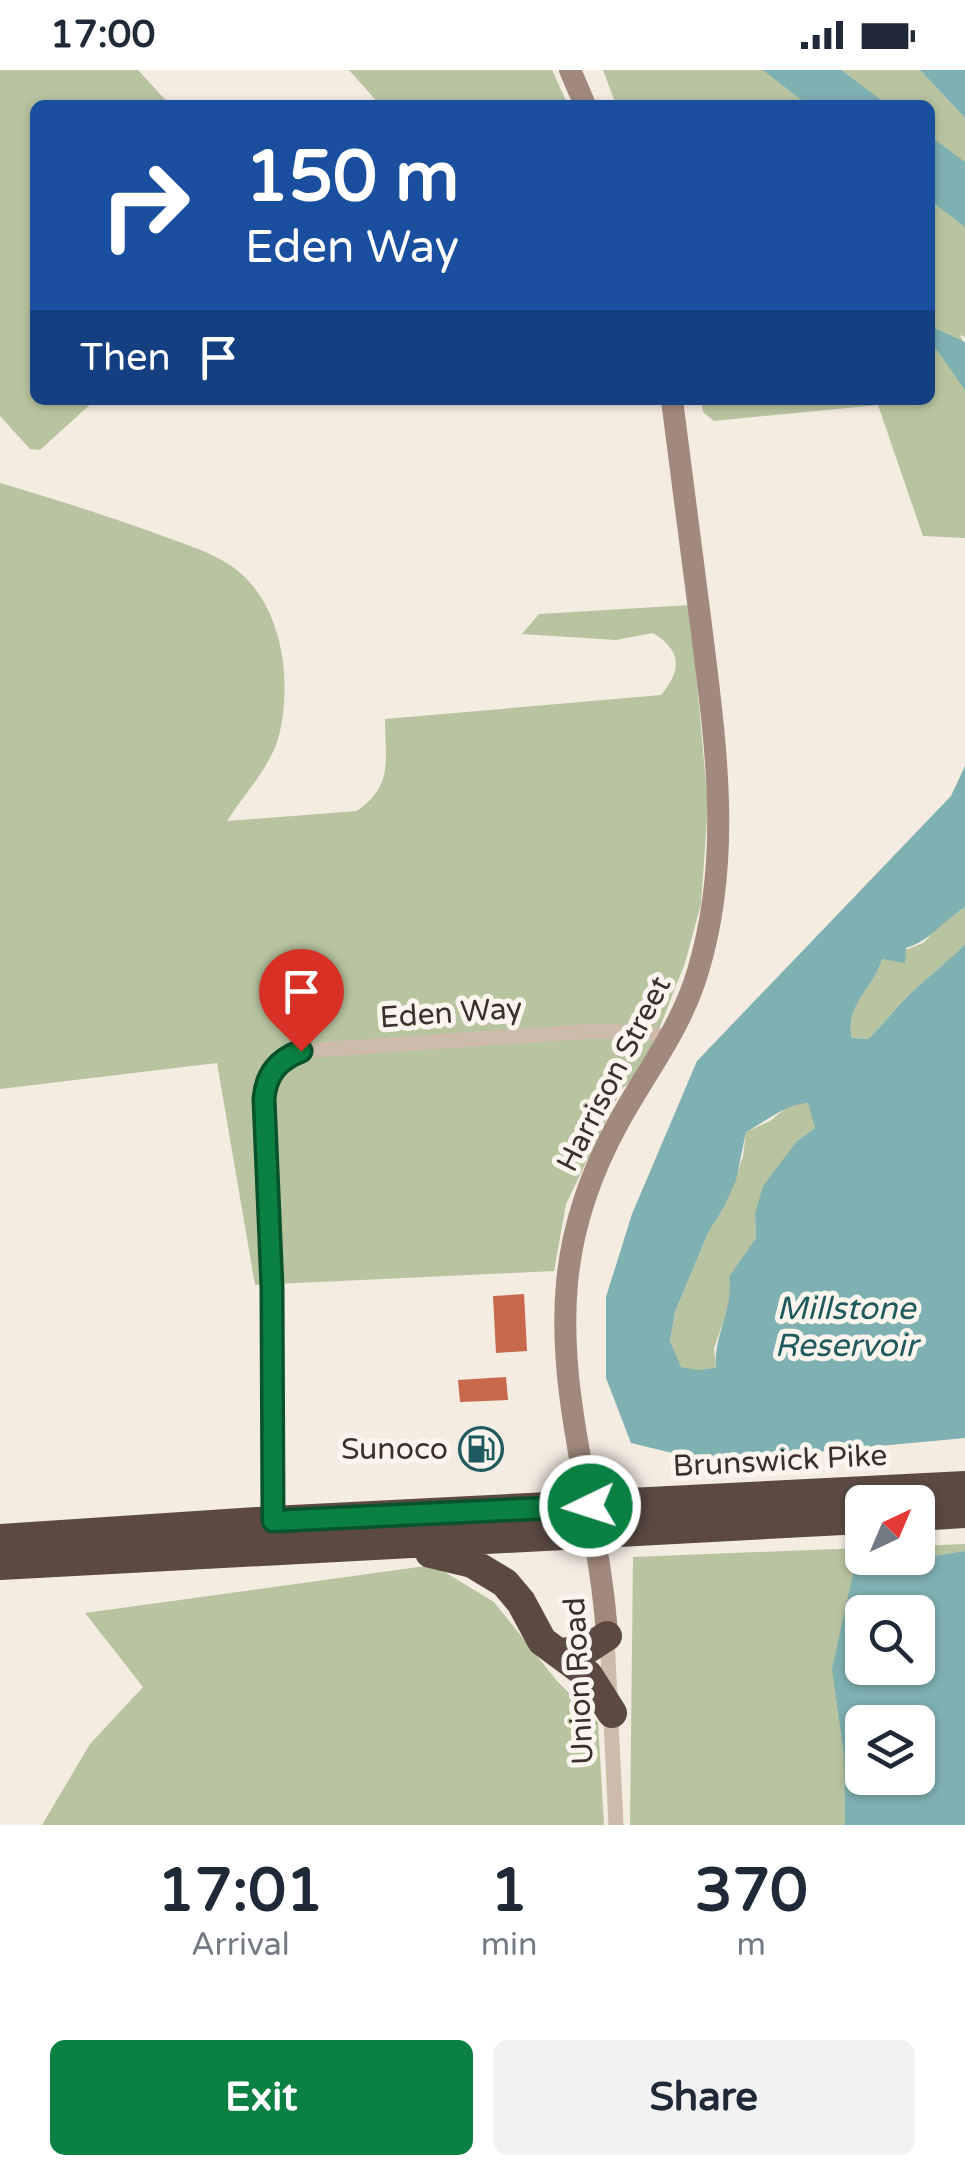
<!DOCTYPE html>
<html lang="en">
<head>
<meta charset="utf-8">
<style>
  :root { --surface:#fff; --page:#f2f2f3; --text:#1f2937; --muted:#747a83; --accent:#0b8043 }
  body { margin:0; font-family:"Varela Round",sans-serif; background:var(--page); color:var(--text); height:100vh; display:flex; flex-direction:column; font-size:38px; white-space:nowrap }
  * { box-sizing:border-box; margin:0 }
  p { font-size:32px; color:var(--muted) }
  .icon { flex:none; width:55px; height:55px; fill:none; stroke:currentColor; stroke-width:2; stroke-linecap:round; stroke-linejoin:round }
  .map { position:relative; height:1755px; overflow:hidden }
  .panel { display:flex; flex-direction:column; background:var(--surface); flex:1 }
  .panel>* { flex:none }
  .hud { position:absolute; left:30px; top:30px; width:905px; height:305px; border-radius:15px; box-shadow:0 2px 8px #0004; background:#1a4fa0; color:#fff; overflow:hidden }
  .needle { width:65px; rotate:44deg }
  .fabs { position:absolute; left:845px; top:1415px; display:grid; gap:20px }
  .fabs a { display:grid; place-items:center; width:90px; height:90px; border-radius:15px; background:var(--surface); box-shadow:0 2px 8px #0004; font-size:50px }
  .pin { position:absolute; display:grid; place-items:center; width:85px; height:85px; color:#fff; margin:-102px -42px; border-radius:50% 50% 50% 0; rotate:-45deg; box-shadow:0 0 10px #0007 }
  .pin .icon { rotate:45deg }
  .me { position:absolute; width:110px; margin:-55px; rotate:266deg; stroke-linejoin:round; filter:drop-shadow(0 0 8px #0008) }
  .turn { display:flex; align-items:center; gap:35px; height:210px; padding:0 50px; font-size:45px }
  .turn .icon { width:130px; height:130px; stroke-width:2.5 }
  .turn b { display:block; font-size:70px; line-height:85px }
  .then { display:flex; align-items:center; height:95px; padding:0 50px; background:#0003; gap:20px; font-size:38px }
  .eta { display:flex; justify-content:space-evenly; align-items:center; height:170px; text-align:center }
  .eta b { font-size:60px; font-weight:700; line-height:70px }
  .button { display:flex; gap:20px; margin-top:auto; padding:20px 50px }
  .button a { flex:1; height:115px; border-radius:15px; background:var(--accent); color:#fff; font-size:40px; font-weight:700; line-height:115px; text-align:center }
  .button a+a { background:var(--page); color:var(--text) }
  .status { display:flex; justify-content:space-between; align-items:center; height:70px; padding:0 50px; background:var(--surface); direction:ltr }
  .status svg { height:28px; fill:currentColor }
  .map>svg:first-child { display:block }
  .green { fill:#b8c4a0 }
  .water { fill:#7fb0b2; fill-rule:evenodd }
  .building { fill:#c8694b }
  .lines { fill:none; stroke-linecap:round; stroke-linejoin:round }
  .street { stroke:#cdbbac; stroke-width:15 }
  .secondary { stroke:#a18a7d; stroke-width:22 }
  .highway { stroke:#5c4a42; stroke-width:30 }
  .route-casing { stroke:#07532c; stroke-width:25 }
  .route { stroke:#0b8043; stroke-width:18 }
  .labels { text-anchor:middle; dominant-baseline:central; stroke-width:10; stroke-linejoin:round; paint-order:stroke }
  .street-label { font-size:30px; fill:#3b302b; stroke:#fbf5ee }
  .poi-label { font-size:30px; fill:#3b302b; stroke:#fbf5ee; text-anchor:end }
  .water-label { font-size:32px; font-style:italic; fill:#1f5a5e; stroke:#fbf5ee }
</style>
</head>
<body>
<div class="status"><b>17:00</b><svg viewBox="0 0 49 12"><path d="M0 12V9h3v3zM5 12V6h3v6zM10 12V3h3v9zM15 12V0h3v12zM26 1h20v11H26zM47 4h2v5h-2z"/></svg></div>
<div class="map">
<svg width="965" height="1755" viewBox="0 0 965 1755">
  <rect width="100%" height="100%" fill="#f4ebe1"/>
  <path class="green" d="M0,0H138L170,35H35V330H95L40,380L30,379L0,346Z
    M349,0H552L568,35H380Z
    M603,0H920L965,48V267L960,265L965,276V468L923,466L878,335L714,351L703,342L701,330H930V35H616Z
    M0,413C51,428 102,444 152,462C178,472 207,480 230,495C263,517 278,555 283,592C286,618 285,650 276,675C264,704 243,726 227,751L357,741C394,715 385,690 385,649L661,625C682,600 682,581 653,563L616,570L522,564L539,544L690,535L708,736L701,834L685,893L643,1000L621,1020L566,1134L554,1201L255,1215L217,993L0,1019Z
    M965,837V874C947,894 925,909 906,928C892,942 882,956 868,969L852,968C844,934 873,920 882,889L923,873L947,848Z
    M809,1033L815,1058L797,1071L755,1144L756,1168L748,1181L714,1278L716,1299L698,1301L680,1297L670,1271L675,1242L708,1163L724,1137L743,1087L746,1062L770,1051L791,1034Z
    M965,1474V1481L854,1499L844,1685L845,1755H630L633,1487L862,1478V1488H918V1476Z
    M433,1495L494,1532L557,1611L598,1652L604,1755H42L90,1674L143,1617L85,1543Z"/>
  <path class="water" d="M763,0H841L888,35H808Z
    M920,0H965V48Z
    M930,66L965,92V157L930,130Z
    M930,256L965,272V320L930,270Z
    M965,696V837C944,850 930,871 906,878L905,893L882,889C873,920 844,935 852,968L868,969C882,956 893,941 906,928C925,909 946,894 965,874V1368L783,1385L693,1388L631,1373L606,1308V1227L632,1144L697,991L951,726ZM808,1033L815,1058L797,1071L763,1116L755,1144L756,1168L729,1207C734,1239 713,1266 716,1298L698,1300L681,1297L670,1271L675,1242L708,1163L724,1137L736,1110L746,1062C767,1051 785,1034 808,1033Z
    M965,1481V1755H845L844,1685L832,1599L854,1499ZM918,1542V1598H862V1542ZM918,1652V1708H862V1652Z"/>
  <path class="building" d="M524,1224L527,1281L496,1283L493,1226Z
    M506,1307L508,1330L460,1332L458,1310Z"/>
  <g class="lines">
    <path class="street" d="M273,1451L272,1217L264,1029C266,1004 278,990 301,981L595,961L649,963L671,968
      M607,1566L616,1755"/>
    <path class="secondary" d="M570,0L585,35
      M607,1566C600,1448 556,1332 567,1213C572,1158 591,1103 617,1055C645,1003 681,959 698,901C732,789 716,677 702,563C692,485 682,408 672,330"/>
    <path class="highway" d="M918,1446L965,1443
      M0,1469L273,1451L965,1416
      M430,1483L472,1493L505,1513L521,1532L542,1571L588,1605L612,1643
      M0,1495L862,1449
      M562,1583L587,1579L607,1566"/>
  </g>
  <g class="lines">
    <g class="route-casing">
      <path id="route" d="M301,981C278,990 266,1004 264,1029L272,1218L273,1451L590,1436"/>
    </g>
    <use href="#route" class="route"/>
  </g>
  <defs>
    <g id="fuel-ring" transform="scale(2.25)"><circle r="9.5" fill="#fbf5ee" stroke="#1f5a5e" stroke-width="1.5"/><path d="M-5.5-6h7V0h2V4h1.3V-2.5L3-4.5l.8-.8L6-3V5H2.5V1h-1V6h-7ZM-4.2-4.7v3.2H.2V-4.7Z" fill="#1f5a5e"/></g>
  </defs>
  <g fill-rule="evenodd">
    <use href="#fuel-ring" x="481" y="1379"/>
  </g>
  <g class="labels">
    <g class="street-label">
      <text transform="translate(451 943) rotate(-4)">Eden Way</text>
      <text transform="translate(614 1004) rotate(-63)">Harrison Street</text>
      <text transform="translate(780 1391) rotate(-3)">Brunswick Pike</text>
      <text transform="translate(579 1611) rotate(-93)">Union Road</text>
    </g>
    <g class="poi-label">
      <text x="448" y="1379">Sunoco</text>
    </g>
    <g class="water-label">
      <text x="846" y="1239">Millstone<tspan x="846" dy="37">Reservoir</tspan></text>
    </g>
  </g>
</svg>
<div class="fabs">
<a><svg class="needle" viewBox="-14 -14 28 28"><path d="M0-13l5 13h-10z" fill="#e53935"/><path d="M0 13l5-13h-10z" fill="#747a83"/></svg></a>
<a><svg class="icon" aria-label="search" viewBox="0 0 24 24"><circle cx="10" cy="10" r="6"/><path d="M15 15l6 6"/></svg></a>
<a><svg class="icon" aria-label="layers" viewBox="0 0 24 24"><path d="M12 4l9 5-9 5-9-5zM3 14l9 5 9-5"/></svg></a>
</div>
<div class="pin" style="left:301px;top:981px;background:#d93025"><svg class="icon" aria-label="arrive" viewBox="0 0 24 24"><path d="M6 21V4h12l-3 4 3 4H6"/></svg></div>
<svg class="me" style="left:590px;top:1436px" viewBox="-20 -20 40 40"><circle r="17" fill="#0b8043" stroke="#fff" stroke-width="3"/><path d="M0-11L8 9 0 5-8 9z" fill="#fff"/></svg>
<div class="hud">
<div class="turn"><svg class="icon" aria-label="right" viewBox="0 0 24 24"><path d="M7 20v-9h11M14 6l5 5-5 5"/></svg><div><b>150 m</b>Eden Way</div></div>
<div class="then">Then<svg class="icon" aria-label="arrive" viewBox="0 0 24 24"><path d="M6 21V4h12l-3 4 3 4H6"/></svg></div>
</div>
</div>
<section class="panel">
<div class="eta">
<div><b>17:01</b><p>Arrival</p></div>
<div><b>1</b><p>min</p></div>
<div><b>370</b><p>m</p></div>
</div>
<div class="button"><a>Exit</a><a>Share</a></div>
</section>
</body>
</html>
